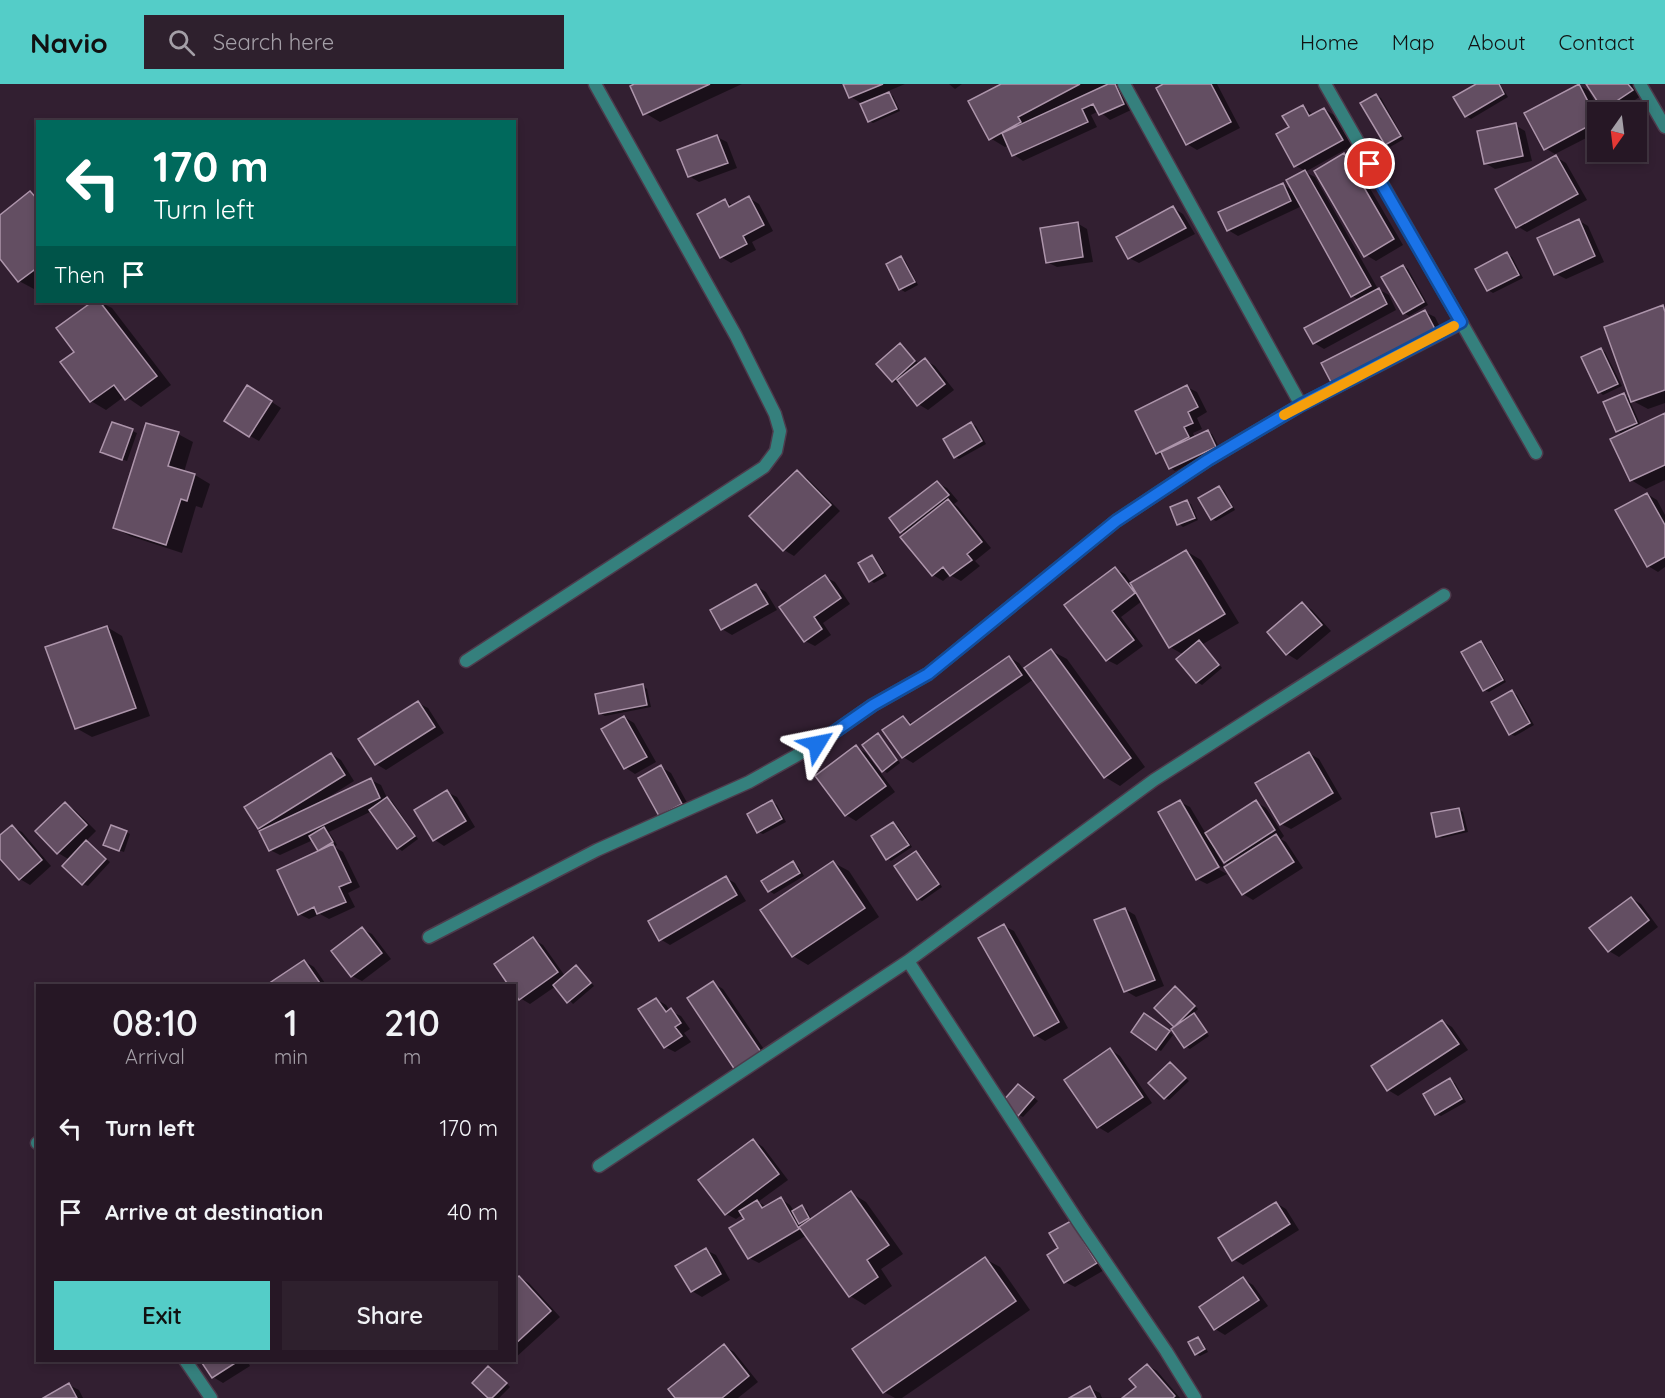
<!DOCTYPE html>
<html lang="en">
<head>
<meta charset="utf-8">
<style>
  :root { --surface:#261725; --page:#2e202d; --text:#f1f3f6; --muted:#a49fa7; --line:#423642; --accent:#54cdc8 }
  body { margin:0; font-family:Quicksand,sans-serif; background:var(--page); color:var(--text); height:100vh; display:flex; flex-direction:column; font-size:22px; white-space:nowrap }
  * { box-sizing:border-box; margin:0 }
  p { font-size:20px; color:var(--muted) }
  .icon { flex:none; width:33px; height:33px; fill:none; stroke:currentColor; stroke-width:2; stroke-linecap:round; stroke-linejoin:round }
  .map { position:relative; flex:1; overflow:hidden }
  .panel { position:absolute; left:36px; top:900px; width:480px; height:378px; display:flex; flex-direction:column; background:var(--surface); border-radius:0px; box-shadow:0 3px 9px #0003,0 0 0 2px var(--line) }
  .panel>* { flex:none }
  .banner { position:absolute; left:36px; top:36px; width:480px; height:183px; border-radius:0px; box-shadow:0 3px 9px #0003,0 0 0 2px var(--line); background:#00695c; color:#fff; overflow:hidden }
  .needle { width:39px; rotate:194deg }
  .fabs { position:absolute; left:1587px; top:18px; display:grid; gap:12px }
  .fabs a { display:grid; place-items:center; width:60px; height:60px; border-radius:0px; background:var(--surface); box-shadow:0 3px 9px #0003,0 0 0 2px var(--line); font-size:30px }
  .pin { position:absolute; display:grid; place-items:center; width:51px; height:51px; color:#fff; margin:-26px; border:3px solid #fff; border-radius:50%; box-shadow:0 2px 6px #0007 }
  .me { position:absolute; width:66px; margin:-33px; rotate:55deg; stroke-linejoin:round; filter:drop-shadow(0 0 4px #0008) }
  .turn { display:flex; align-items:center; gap:21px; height:126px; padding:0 18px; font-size:27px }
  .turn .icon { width:78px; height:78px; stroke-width:2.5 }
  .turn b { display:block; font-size:42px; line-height:51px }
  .then { display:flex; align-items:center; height:57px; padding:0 18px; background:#0003; gap:12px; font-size:22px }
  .eta { display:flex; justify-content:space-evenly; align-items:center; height:102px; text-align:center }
  .eta b { font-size:36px; font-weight:600; line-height:42px }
  .primary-button { display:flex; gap:12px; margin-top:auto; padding:12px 18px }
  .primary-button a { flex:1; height:69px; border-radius:0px; background:var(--accent); color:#111; font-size:24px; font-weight:600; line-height:69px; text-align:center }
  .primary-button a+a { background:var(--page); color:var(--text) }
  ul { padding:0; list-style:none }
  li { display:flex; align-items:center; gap:18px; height:84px; padding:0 18px }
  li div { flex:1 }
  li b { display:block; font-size:22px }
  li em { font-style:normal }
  header { display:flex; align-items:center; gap:36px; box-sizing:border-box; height:84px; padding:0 30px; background:var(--accent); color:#111 }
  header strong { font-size:28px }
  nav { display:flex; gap:33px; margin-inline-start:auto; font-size:21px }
  .search { width:420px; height:54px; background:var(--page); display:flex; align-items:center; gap:15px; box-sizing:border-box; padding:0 21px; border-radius:0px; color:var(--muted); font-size:22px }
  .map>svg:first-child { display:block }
  .shadow { fill:#0007; fill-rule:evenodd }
  .building { fill:#634e62; stroke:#ad95ab; stroke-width:1.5 }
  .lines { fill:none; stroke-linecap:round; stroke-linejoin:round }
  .minor-casing { stroke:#4d3b4c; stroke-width:15 }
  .minor { stroke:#35807d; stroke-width:12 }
  .route-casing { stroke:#114b97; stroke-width:15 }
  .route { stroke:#1a73e8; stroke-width:10 }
  .slow { stroke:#f59e0b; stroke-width:10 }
</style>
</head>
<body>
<header>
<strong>Navio</strong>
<div class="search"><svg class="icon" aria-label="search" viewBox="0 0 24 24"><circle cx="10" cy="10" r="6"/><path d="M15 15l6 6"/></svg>Search here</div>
<nav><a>Home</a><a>Map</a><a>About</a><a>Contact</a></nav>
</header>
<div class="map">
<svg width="1665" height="1314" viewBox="0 0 1665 1314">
  <rect width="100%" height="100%" fill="#321f31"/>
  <path class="shadow" d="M638,0H742L660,38L645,29Z
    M845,0H905L886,8L893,12L900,27L873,39L869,37L861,19L851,13Z
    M949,0H962L955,5Z
    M1004,0H1115L1124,5L1133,25L1110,36L1099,27L1091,31L1097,43L1023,77L1014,71L1009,61L1005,63L990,54Z
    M1167,0H1217L1240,44L1197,66L1187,60Z
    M1479,0H1500L1508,13L1471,35L1466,32Z
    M1588,0H1633L1641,12L1617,28H1611L1604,25Z
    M1579,1L1589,7L1600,28H1598V48L1555,70L1545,64Z
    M1376,12L1381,14L1404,55L1390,63L1386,60Z
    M1303,23L1314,31L1324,25L1334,31L1352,62L1305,88L1315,93L1378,205L1389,211L1396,226L1324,265L1314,259L1359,216L1352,212L1302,122L1238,152L1228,146L1282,100L1293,107L1305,87L1296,82L1291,44Z
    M1515,41L1525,47L1532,77L1495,85L1485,79Z
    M717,53L727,58L737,84L699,98L689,92Z
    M1344,71L1354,77L1403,161L1376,177L1366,171Z
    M1556,73L1566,79L1587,116L1527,148L1517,142Z
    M30,109L38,113V203L34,205L19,197L0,172V133Z
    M749,114L759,120L773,147L752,158L756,166L731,179L721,173L699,131L725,117L734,122Z
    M1173,124L1183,130L1195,150L1139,179L1129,174Z
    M1578,136L1588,142L1604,178L1566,195L1556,190Z
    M1077,139L1087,145L1093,178L1057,183L1047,178Z
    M1507,170L1512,173L1523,194L1493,209L1488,206L1477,185Z
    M901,174L905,176L918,201L905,208L900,205Z
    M1403,182L1408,185L1428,221L1409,232L1404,229Z
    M94,218H100L112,224L171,301L141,323L125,312L106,326L91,317L62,279L76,268L58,244Z
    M1663,223L1665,225V319L1648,325L1629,315L1641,342L1665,331V396L1646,405L1631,396L1623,350L1617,347L1624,311L1632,315Z
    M1425,228L1435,233L1445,253L1343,304Z
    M900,261L919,280L925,276L935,282L954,306L928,326L918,320L900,297L897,299L893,297Z
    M1601,266L1605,268L1622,302L1603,311L1599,308Z
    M1187,303L1197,308L1207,328L1197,334L1202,345L1193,349L1195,354L1208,348L1212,350L1220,365L1175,387L1171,384L1165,373L1157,369Z
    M258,309L281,324L259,357L250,352Z
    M971,340L976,342L986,360L959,375L955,373Z
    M132,347L137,349L127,377L107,370Z
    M178,350L193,358L184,388L195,391L210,400L202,424L196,422L182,469L130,452L115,444Z
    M797,388L807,394L840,427L794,472L784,466Z
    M937,399L947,404L958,417L954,420L958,423L991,464L975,477L980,482L961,497L950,491L943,497L933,491L906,450L901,447Z
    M1219,403L1224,406L1235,426L1216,437L1212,435Z
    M1647,410L1657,416L1665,431V483L1658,488L1648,482Z
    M1187,418L1191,420L1198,436L1183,443L1179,440Z
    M1186,467L1201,476L1239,539L1203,560L1222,584L1202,601L1197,598L1184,571L1170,563L1142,517L1121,533L1143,562L1117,581L1107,576L1115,485L1125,490L1132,500Z
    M872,472L876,475L887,492L874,499L870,496Z
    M825,493L835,498L850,520L823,539L831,551L815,562L805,557Z
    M756,502L766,508L777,526L732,551L722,545Z
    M1303,520L1312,526L1331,547L1297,576L1287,570L1269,549Z
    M107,543L122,552L150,632L92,653L76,644Z
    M1481,558L1485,561L1506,598L1489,608L1484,606Z
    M1052,567L1067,575L1145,683L1120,702L1105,693L1034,595L913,679L903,673V634L914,640L1009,573L1019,579L1024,586Z
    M643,602L647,605L651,623L605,632L600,629Z
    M1512,608L1517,611L1534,641L1515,652L1510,650Z
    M418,619L428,624L444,649L386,686L376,680Z
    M624,633L634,639L656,678L635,690L626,684L603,645Z
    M878,651L882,654L900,679L887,689L883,686Z
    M856,663L866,669L895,708L856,737L846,731Z
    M1309,669L1319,675L1342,715L1291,745L1281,740Z
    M331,670L341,676L354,697L327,714L328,716L371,696L381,701L387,714L392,717L418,755L402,767L398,764L372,727L329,748L337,761L334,763L343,768L360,803L348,809L355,823L329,835L320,830L309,835L299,830L320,768L313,756L280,771L270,766L264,747L260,744L246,723Z
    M661,683L671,689L691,726L660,731Z
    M447,708L457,713L475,743L444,762L435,756L416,726Z
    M772,718L777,721L786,738L763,750L758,748Z
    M1180,718L1190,723L1206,750L1256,718L1266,724L1284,752L1281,755L1286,758L1303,784L1253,816L1243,810L1229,787L1213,778L1211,781L1227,790L1207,800L1197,795ZM1217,765L1225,778L1230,781L1225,784L1215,767Z
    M65,720L75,726L96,747L86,757L110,778L88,802L83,800L70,776L58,769L37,747Z
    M1459,725L1463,728L1468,748L1442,754L1438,752Z
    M893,739L898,742L912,763L891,777L887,774Z
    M12,743L22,748L51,782L30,801L20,795L0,772V753Z
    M126,748L130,750L124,768L109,763Z
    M916,769L921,772L942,803L922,817L918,815Z
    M793,779L798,782L804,792L774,810L769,807Z
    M834,779L849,787L879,833L808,881L793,872Z
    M726,794L735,799L746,817L670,861L660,855Z
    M1631,814L1641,820L1658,843L1619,873L1609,867Z
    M1125,825L1135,831L1164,902L1136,913L1126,907Z
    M1004,842L1014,847L1068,944L1045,957L1035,951Z
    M362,845L372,850L391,875L362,897L352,892Z
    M533,855L543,861L565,892L576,883L594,902L573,920L556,902L530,920L520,914Z
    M304,877L314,883L327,902H268Z
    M713,899L723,905L770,974L689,915Z
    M1180,907L1198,925L1193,930L1197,933H1195L1209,952L1190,965L1185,962L1176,944L1156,924Z
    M656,915L666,921L670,927L681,932L690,945L684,949L691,958L675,968L665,963Z
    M1149,934L1173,951L1161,967L1157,965Z
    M1442,937L1452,943L1468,966L1398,1012L1388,1006Z
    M1111,966L1120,972L1152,1019L1108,1049L1098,1043Z
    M1170,979L1189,997L1169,1016L1165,1014Z
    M1450,996L1455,999L1466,1018L1441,1032L1436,1030Z
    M1023,1004L1038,1017L1023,1033L1019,1031Z
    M754,1057L763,1063L788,1096L758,1118L767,1123L781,1115L790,1121L794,1127L802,1123L807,1126L812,1136L851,1109L866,1118L903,1170L881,1185L892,1202L865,1221L850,1212L807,1151L759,1179L749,1174L746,1136L743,1130L736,1135L726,1130Z
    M1276,1119L1286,1125L1299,1146L1243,1181L1233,1175Z
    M1071,1138L1106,1185L1075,1203L1065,1198Z
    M706,1166L716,1171L730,1196L702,1213L692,1207Z
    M985,1175L1000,1183L1030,1226L902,1314H895L884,1308Z
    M519,1193L529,1199L560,1233L514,1275V1198Z
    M1243,1195L1253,1201L1268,1222L1225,1251L1215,1245Z
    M1198,1255L1202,1257L1208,1268L1200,1272L1196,1270Z
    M724,1262L734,1268L758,1298L738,1314H677Z
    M202,1276H247L250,1282L223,1299L213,1293Z
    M1147,1281L1157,1287L1180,1314H1125L1138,1303Z
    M493,1286L510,1303L499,1314H490Z
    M69,1301L79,1306L83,1314H46Z
    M1090,1304L1100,1309L1102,1314H1072Z"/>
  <path class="building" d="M634,0H710L643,31L630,2Z
    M843,0H883L849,14Z
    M1001,0H1080L1018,33L1021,38L989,56L968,17Z
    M1108,0H1115L1124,20L1099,31L1093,20L1082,25L1088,38L1012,72L1002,49Z
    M1163,0H1211L1231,38L1186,61L1156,4Z
    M1476,0H1499L1504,10L1465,33L1453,13Z
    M1579,0L1598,37L1544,66L1524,29Z
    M1586,0H1628L1633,6L1603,26Z
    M889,8L897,25L868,38L860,20Z
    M1376,10L1401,52L1385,61L1360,19Z
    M1303,21L1309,32L1324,24L1343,56L1294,83L1276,50L1289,43L1282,32Z
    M1516,39L1523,72L1484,80L1477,47Z
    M717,51L728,79L688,93L677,66Z
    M1344,69L1394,155L1364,173L1314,87Z
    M1556,71L1578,110L1516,144L1495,105Z
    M1305,86L1371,202L1351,213L1286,96Z
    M1283,99L1291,117L1227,147L1218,128Z
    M30,107L38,116V183L18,198L0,175V131Z
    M749,112L764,141L743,152L747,160L720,174L697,130L725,115L729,123Z
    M1173,122L1186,144L1128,175L1116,153Z
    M1579,135L1595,172L1554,191L1537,154Z
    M1078,138L1083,173L1046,179L1040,144Z
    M1507,168L1519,191L1487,207L1475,185Z
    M901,172L915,198L899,206L886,180Z
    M1403,181L1424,218L1403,230L1381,193Z
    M1379,204L1387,220L1313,260L1304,244Z
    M92,218H100L157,292L125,316L114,301L90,318L60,278L74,268L56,244Z
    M1663,221L1665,228V306L1631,318L1604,243Z
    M1425,226L1436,247L1332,300L1321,279Z
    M900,259L915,277L892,298L876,280Z
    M1601,264L1618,300L1598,309L1581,273Z
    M925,274L945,300L917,322L897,296Z
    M247,301L272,317L249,353L224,337Z
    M1187,301L1198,323L1188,328L1193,339L1184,343L1189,353L1156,370L1135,327Z
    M1624,309L1637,339L1616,348L1603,318Z
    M1665,329V381L1630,397L1610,355Z
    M112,338L133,345L122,376L100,368Z
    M971,338L982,357L954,374L943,355Z
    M146,339L179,348L168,382L195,390L187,417L181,415L166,461L113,444Z
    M1208,346L1216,363L1169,385L1161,368Z
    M797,386L831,421L783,467L749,432Z
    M937,397L949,411L900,449L889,434Z
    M1219,402L1232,423L1211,436L1198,414Z
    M1647,409L1665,441V473L1647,483L1615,426Z
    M948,415L982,458L967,470L972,476L950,492L943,483L932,492L900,453Z
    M1187,416L1195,434L1177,441L1170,423Z
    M1186,466L1225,530L1169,564L1130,499Z
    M872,471L883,489L869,498L858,479Z
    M1115,483L1135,509L1112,527L1134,556L1106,577L1064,521Z
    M825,491L841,514L814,533L822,545L804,558L779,523Z
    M756,500L768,520L721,546L710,526Z
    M1302,518L1322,541L1286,571L1267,548Z
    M107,542L136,624L75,645L45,563Z
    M1199,556L1219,581L1196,599L1176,575Z
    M1481,557L1503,596L1483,607L1461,568Z
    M1051,565L1131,674L1104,694L1024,584Z
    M1009,572L1022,591L902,674L882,646L903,632L910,641Z
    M643,600L647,621L599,630L595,610Z
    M1512,606L1530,639L1509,651L1491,618Z
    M418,617L435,643L375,681L358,655Z
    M624,632L647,673L624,685L601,645Z
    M878,649L897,676L882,688L862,661Z
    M856,661L886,702L845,732L815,692Z
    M1309,668L1333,709L1280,741L1255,699Z
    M331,669L345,691L258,745L244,723Z
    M661,681L682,720L659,732L638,694Z
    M371,694L380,714L269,767L259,747Z
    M447,706L466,737L433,757L414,726Z
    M387,713L415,752L397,765L369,726Z
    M772,716L782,735L757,749L747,730Z
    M1180,716L1219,783L1196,796L1158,728Z
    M1256,716L1275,746L1224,779L1205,749Z
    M65,718L87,741L57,770L35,747Z
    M1459,724L1464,746L1436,753L1431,729Z
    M893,738L909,761L886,776L871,752Z
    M12,741L42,776L19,796L0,775V751Z
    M111,741L127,747L119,767L103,761Z
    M324,743L333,758L318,767L309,752Z
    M1276,750L1294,778L1242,811L1224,783Z
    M86,756L106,775L82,801L62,782Z
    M333,760L351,798L339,803L346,818L317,830L314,823L298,831L277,786Z
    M916,767L939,800L917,816L894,782Z
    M793,777L800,789L768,808L761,797Z
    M833,777L865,824L792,873L760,826Z
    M726,792L737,811L659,857L648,837Z
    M1631,813L1649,836L1608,868L1589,844Z
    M1125,824L1155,896L1124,908L1094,836Z
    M1004,840L1059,938L1034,952L978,854Z
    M362,843L382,869L351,893L331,867Z
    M533,853L558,888L519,916L514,909V902H509L494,880Z
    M304,876L322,902H265Z
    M576,881L591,899L567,919L553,901Z
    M713,897L761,968L735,986L687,914Z
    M1175,902L1195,922L1174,943L1154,924Z
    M656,914L666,928L671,924L681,939L675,943L682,952L664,964L638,925Z
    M1144,929L1170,947L1156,966L1131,948Z
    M1194,929L1207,948L1184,964L1171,945Z
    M1442,936L1459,960L1387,1007L1371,982Z
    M1110,964L1143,1013L1097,1044L1064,996Z
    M1170,978L1186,994L1164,1015L1148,999Z
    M1450,994L1462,1015L1435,1031L1423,1010Z
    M1018,1000L1034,1013L1018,1032L1002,1018Z
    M753,1055L779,1090L725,1131L698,1096Z
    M851,1107L889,1161L867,1176L878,1193L849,1213L799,1143Z
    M781,1113L799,1145L748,1175L729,1144L744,1135L739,1127L757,1116L762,1124Z
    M1276,1118L1290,1140L1232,1177L1218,1154Z
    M802,1121L809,1134L799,1140L792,1127Z
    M1071,1137L1097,1179L1064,1199L1047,1171L1058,1164L1049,1149Z
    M706,1164L721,1190L691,1208L675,1182Z
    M985,1173L1016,1217L883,1309L852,1265Z
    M519,1192L551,1227L514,1261V1196Z
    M1243,1193L1259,1216L1214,1246L1199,1223Z
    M1198,1253L1205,1265L1195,1271L1188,1258Z
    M724,1260L749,1292L722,1314H675L668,1305Z
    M200,1276H240L212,1294Z
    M1147,1280L1175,1312L1173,1314H1122L1136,1303L1129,1295Z
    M488,1282L507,1299L492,1314H488L472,1299Z
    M69,1299L77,1314H43Z
    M1090,1302L1096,1314H1069Z"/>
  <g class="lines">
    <g class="minor-casing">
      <path id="minor" d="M1124,0L1301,321L1461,239
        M1325,0L1536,369
        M1640,0L1665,43
        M466,577L764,383L776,367L780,347L775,330L736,252L595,0
        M429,853L597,766L749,698L817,660L873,621L928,590L1116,437L1208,376L1301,321
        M37,1059H38
        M599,1082L908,877
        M185,1276L211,1314
        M1195,1314L1166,1267L1079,1139L908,877L1154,696L1444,511"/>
    </g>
    <use href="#minor" class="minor"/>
  </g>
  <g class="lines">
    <g class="route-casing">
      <path id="route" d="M817,660L873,621L928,590L1116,437L1208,376L1301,321L1461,238L1370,80"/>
    </g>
    <use href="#route" class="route"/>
    <path class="slow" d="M1284,331L1454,242"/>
  </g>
</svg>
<div class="fabs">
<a><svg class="needle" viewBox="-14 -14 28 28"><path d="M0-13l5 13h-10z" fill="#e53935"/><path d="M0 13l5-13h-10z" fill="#a49fa7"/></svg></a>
</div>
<div class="pin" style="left:1370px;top:80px;background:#d93025"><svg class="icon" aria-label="arrive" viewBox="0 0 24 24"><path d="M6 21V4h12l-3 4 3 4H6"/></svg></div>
<svg class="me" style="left:817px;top:660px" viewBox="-20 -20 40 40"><path d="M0-17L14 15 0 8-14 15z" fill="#1a73e8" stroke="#fff" stroke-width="4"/></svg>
<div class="banner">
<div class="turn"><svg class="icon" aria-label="left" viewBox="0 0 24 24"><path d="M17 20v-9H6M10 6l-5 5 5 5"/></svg><div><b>170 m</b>Turn left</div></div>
<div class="then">Then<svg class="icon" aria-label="arrive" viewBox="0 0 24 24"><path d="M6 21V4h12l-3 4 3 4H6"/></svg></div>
</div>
<section class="panel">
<div class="eta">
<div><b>08:10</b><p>Arrival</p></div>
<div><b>1</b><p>min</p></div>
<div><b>210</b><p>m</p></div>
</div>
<ul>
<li><svg class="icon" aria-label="left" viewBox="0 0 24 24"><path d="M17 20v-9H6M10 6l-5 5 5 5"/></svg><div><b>Turn left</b></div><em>170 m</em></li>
<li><svg class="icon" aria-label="arrive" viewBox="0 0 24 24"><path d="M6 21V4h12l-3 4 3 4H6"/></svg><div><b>Arrive at destination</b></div><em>40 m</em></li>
</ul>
<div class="primary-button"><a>Exit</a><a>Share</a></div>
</section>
</div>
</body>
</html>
